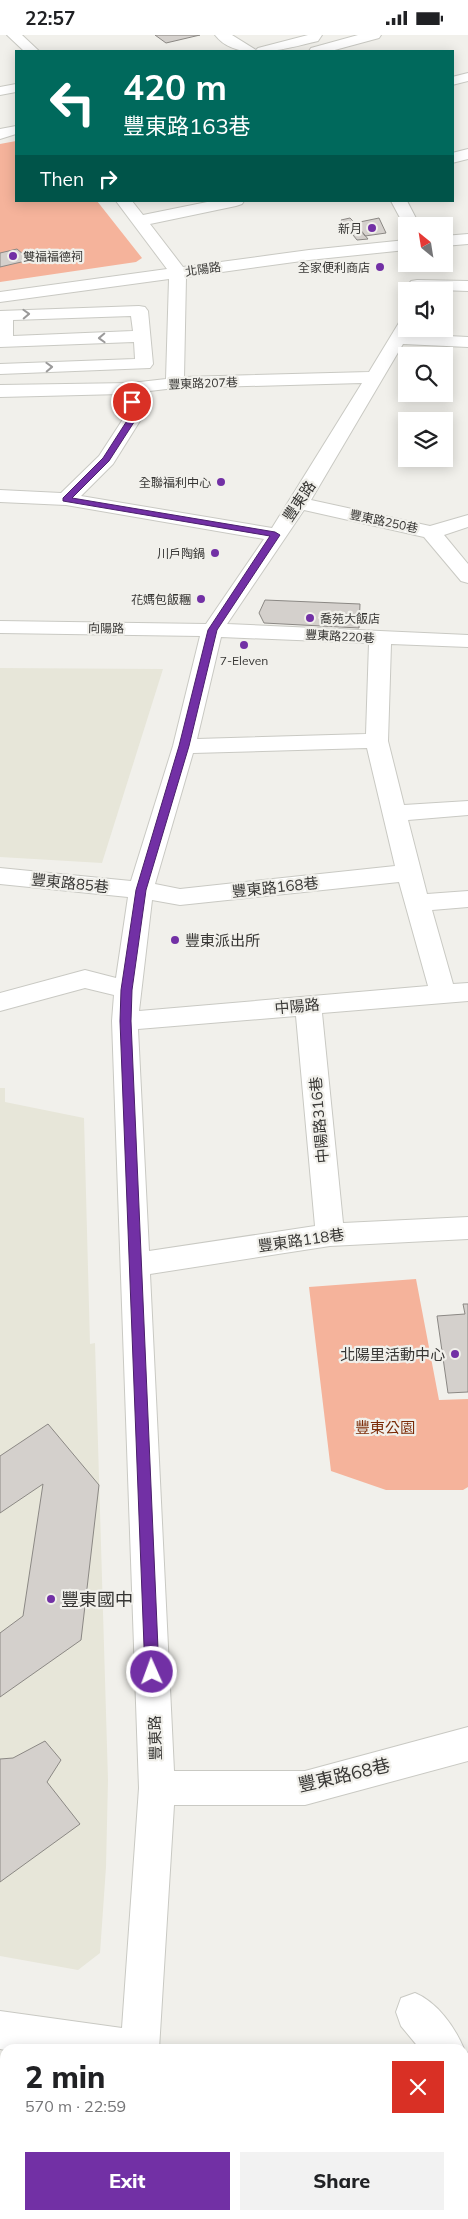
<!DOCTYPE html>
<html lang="en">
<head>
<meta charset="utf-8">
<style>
  :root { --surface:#fff; --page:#f2f2f2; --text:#202124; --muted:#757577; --accent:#7230a5 }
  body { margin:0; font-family:Mulish,"Noto Sans TC",sans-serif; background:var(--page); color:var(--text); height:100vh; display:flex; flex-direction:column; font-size:19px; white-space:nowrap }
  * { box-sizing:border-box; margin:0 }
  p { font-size:16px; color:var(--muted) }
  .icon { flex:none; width:28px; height:28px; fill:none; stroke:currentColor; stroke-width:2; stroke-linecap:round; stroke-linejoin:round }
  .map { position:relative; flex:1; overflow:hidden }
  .details { position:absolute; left:0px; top:2009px; width:469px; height:176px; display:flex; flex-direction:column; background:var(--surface); border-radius:15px 15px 0 0; box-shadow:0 2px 12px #0003 }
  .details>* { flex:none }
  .guide { position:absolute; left:15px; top:15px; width:439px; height:152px; border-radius:0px; box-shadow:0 2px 12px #0003; background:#00695c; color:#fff; overflow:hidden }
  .needle { width:32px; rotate:330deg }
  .tools { position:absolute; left:398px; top:182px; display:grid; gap:10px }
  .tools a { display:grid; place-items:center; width:55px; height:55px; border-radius:0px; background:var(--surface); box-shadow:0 2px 12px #0003; font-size:25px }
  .pin { position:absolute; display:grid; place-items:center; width:42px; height:42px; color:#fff; margin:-21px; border:2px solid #fff; border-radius:50%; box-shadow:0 1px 5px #0007 }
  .me { position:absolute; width:55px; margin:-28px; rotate:358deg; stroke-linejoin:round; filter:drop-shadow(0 0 4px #0008) }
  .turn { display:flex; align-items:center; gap:18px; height:105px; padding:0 25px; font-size:22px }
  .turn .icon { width:65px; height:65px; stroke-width:2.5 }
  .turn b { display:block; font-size:35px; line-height:42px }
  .then { display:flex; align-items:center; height:48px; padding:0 25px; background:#0003; gap:10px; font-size:19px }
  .round { display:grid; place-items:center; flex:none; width:52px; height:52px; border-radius:0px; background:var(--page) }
  .summary { display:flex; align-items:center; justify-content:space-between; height:85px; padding:0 25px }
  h1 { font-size:30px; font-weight:800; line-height:38px }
  .cta { display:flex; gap:10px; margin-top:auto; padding:10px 25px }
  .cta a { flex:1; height:58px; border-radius:0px; background:var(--accent); color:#fff; font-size:20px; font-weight:800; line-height:58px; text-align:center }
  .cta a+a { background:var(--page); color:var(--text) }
  .status { display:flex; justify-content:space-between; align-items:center; height:35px; padding:0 25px; background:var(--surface); direction:ltr }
  .status svg { height:14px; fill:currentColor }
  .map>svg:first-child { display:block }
  .built { fill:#e7e6d9 }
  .green { fill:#f5b39b }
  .building { fill:#d4d0cc; stroke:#8b8884 }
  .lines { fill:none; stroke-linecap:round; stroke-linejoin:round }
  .minor-casing { stroke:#c9c9c3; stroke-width:2 }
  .minor { fill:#fff; fill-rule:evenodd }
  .oneway { stroke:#9b9a9a }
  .route { fill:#7230a5; stroke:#4a1f6b }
  .poi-dot { fill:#7230a5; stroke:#f1f0eb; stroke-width:2 }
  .labels { text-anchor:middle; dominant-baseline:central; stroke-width:4.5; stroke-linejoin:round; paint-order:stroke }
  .far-poi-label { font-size:12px; fill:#373634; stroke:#f1f0eb; text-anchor:end }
  .far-street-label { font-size:12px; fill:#373634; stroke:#f1f0eb }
  .street-label { font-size:15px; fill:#373634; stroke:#f1f0eb }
  .poi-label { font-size:15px; fill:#373634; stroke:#f1f0eb; text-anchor:start }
  .park-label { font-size:15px; fill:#7b2b07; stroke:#f1f0eb }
  .near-poi-label { font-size:18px; fill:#373634; stroke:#f1f0eb; text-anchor:start }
  .near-street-label { font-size:18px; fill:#373634; stroke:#f1f0eb }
</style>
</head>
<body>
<div class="status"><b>22:57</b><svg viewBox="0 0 49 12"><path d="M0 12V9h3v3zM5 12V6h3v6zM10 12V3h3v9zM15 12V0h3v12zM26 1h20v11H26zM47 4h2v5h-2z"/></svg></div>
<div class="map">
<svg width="468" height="2184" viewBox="0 0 468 2184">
  <rect width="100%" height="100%" fill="#f1f0eb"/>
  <path class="built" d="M0,633L163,634L102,828L0,822Z
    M0,1053H5V1067L84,1083L90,1309L95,1308L108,1745L106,1832L100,1918L78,1935L0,1921Z"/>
  <path class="green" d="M16,106V166H97L142,223L136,227L0,247V109Z
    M416,1244L439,1365L468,1364V1452L463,1455H386L331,1436L309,1252Z"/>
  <path class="building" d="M155,0H200L166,8Z
    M350,183L355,188L368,204L357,205L341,185Z
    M379,183L386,198L365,201L355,188Z
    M17,214L30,225L0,232V218Z
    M265,565L360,569L359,593L264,588L259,578Z
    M463,1269H468V1357L448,1358L437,1281L465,1279Z
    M48,1389L99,1450L81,1605L0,1662V1598L23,1581L43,1449L0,1478V1421Z
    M45,1706L61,1725L47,1747L80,1789L0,1847V1724L13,1723Z"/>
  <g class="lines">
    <g class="minor-casing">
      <path id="minor" d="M7,0H22L39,16H24Z
        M215,0H232L256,15L258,13L308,0H322L318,6C289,13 237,29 215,0Z
        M358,0H381L379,3L331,16H309L311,13Z
        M468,38V46L452,50V42Z
        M16,49V57L0,60V52Z
        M16,91V99L0,104V94Z
        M468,114V124L452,128V118Z
        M116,166H132L143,180L212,166H244L242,169L236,171L150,189L183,232L309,215L406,205V215L309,225L186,242L184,342L369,337L400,286L406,285V294H413L409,299L468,302V312L403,309L311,465L430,491L468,480V492L444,500L468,529V548L461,546L424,502L304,475L227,589L468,600V612L391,609L388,706L404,770L468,766V780L408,785L427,859L468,856V872L432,875L453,949L468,948V966L322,978L343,1188L468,1182V1204L330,1211L150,1239L174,1736H305L468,1692V1726L305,1770H174L159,2014L5,2015L0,2014V1976L122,1993L139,1753L112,986L114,960L85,953L0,976V958L85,935L116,943L128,862L0,849V833L131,846L173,711L200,601L0,598V586L206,589L264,504L66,470L0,467V455L61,458L99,421L125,381L122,359L0,362V350L131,348L166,344L169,244L0,267V257L167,234ZM362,348L272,493L81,461L113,429L143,381L141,357L175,353ZM221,602L369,608L366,699L197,704ZM367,713L395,831L180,854L155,849L193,718ZM399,847L428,951L139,976L152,865L180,870ZM296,981L315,1191L149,1216L138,994Z
        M391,166H407L420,191H406V194Z
        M468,199V209L444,211V201Z
        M417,245L468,246V256L411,254L408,250L411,246Z
        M139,271L145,272L148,276L153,329L150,333L0,339V329L135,324L134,307L0,312V276ZM131,281L133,296L13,301V285Z
        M415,1958C437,1967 455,1992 464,2014V2016V2014H420L401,1991L396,1977L401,1963Z
        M464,2016L468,2018V2061L464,2059Z
        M468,2080V2120L464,2122V2082Z
        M117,2180H159V2184H117Z"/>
    </g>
    <use href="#minor" class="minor"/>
  </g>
  <defs><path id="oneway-chevron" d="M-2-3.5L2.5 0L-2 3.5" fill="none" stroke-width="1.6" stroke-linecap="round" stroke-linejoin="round" transform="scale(1.25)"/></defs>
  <g class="oneway">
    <use href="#oneway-chevron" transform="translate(26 279) rotate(-2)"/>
    <use href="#oneway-chevron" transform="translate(102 303) rotate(178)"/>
    <use href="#oneway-chevron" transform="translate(49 332) rotate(-2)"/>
  </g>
  <path class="route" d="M132,365L136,367L138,381L109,426L72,463L275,497L280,500L217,595L189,711L146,855L132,955L131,986L159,1637L157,1642L152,1644L147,1642L145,1637L120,986L121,955L136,855L179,711L208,595L270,501L63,466V463L103,423L130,381L129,367Z"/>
  <g class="poi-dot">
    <circle cx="372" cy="193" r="5"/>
    <circle cx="13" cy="221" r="5"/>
    <circle cx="380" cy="232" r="5"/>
    <circle cx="221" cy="447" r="5"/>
    <circle cx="215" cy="518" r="5"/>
    <circle cx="201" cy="564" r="5"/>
    <circle cx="310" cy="583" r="5"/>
    <circle cx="244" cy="610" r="5"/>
    <circle cx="175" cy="905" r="5"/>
    <circle cx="455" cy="1319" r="5"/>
    <circle cx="51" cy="1564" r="5"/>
  </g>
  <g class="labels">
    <g class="far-poi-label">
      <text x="362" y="193">新月</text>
      <text x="23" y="221" text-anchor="start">雙福福德祠</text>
      <text x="370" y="232">全家便利商店</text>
      <text x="211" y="447">全聯福利中心</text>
      <text x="205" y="518">川戶陶鍋</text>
      <text x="191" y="564">花媽包飯糰</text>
      <text x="320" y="583" text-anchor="start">喬苑大飯店</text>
      <text x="244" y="625" text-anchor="middle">7-Eleven</text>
    </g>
    <g class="far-street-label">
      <text transform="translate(203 234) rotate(-8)">北陽路</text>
      <text transform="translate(203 348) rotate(-2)">豐東路207巷</text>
      <text transform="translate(384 486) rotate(12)">豐東路250巷</text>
      <text transform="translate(106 593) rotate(1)">向陽路</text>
      <text transform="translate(340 601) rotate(3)">豐東路220巷</text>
    </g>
    <g class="street-label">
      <text transform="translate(299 466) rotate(-56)">豐東路</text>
      <text transform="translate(70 848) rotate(6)">豐東路85巷</text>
      <text transform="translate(275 852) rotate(-6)">豐東路168巷</text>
      <text transform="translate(297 971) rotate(-5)">中陽路</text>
      <text transform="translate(319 1085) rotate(-95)">中陽路316巷</text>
      <text transform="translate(301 1205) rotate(-8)">豐東路118巷</text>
      <text transform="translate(155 1703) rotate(-92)">豐東路</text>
    </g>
    <g class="poi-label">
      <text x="185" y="905">豐東派出所</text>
      <text x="445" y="1319" text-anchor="end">北陽里活動中心</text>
    </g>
    <g class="park-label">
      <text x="385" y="1392">豐東公園</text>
    </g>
    <g class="near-poi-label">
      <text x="61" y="1564">豐東國中</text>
    </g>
    <g class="near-street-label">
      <text transform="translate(344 1740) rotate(-13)">豐東路68巷</text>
    </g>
  </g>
</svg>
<div class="tools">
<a><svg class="needle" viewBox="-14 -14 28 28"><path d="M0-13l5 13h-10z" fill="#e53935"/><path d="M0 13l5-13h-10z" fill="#757577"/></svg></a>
<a><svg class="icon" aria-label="sound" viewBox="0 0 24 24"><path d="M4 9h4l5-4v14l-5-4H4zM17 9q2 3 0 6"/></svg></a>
<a><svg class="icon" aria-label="search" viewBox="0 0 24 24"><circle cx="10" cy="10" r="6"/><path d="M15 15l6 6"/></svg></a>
<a><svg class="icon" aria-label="layers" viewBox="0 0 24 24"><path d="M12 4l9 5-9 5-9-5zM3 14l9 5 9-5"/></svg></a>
</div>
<div class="pin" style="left:132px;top:367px;background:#d93025"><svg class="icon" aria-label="arrive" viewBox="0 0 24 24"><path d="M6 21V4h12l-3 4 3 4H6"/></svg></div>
<svg class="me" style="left:152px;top:1637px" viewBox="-20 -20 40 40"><circle r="17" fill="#7230a5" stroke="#fff" stroke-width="3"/><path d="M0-11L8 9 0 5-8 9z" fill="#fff"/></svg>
<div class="guide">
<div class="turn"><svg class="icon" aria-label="left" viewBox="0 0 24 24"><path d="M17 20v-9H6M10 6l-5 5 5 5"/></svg><div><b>420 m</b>豐東路163巷</div></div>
<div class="then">Then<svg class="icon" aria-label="right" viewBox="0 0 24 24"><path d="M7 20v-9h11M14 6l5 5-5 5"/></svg></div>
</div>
<section class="details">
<div class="summary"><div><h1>2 min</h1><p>570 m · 22:59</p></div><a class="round" style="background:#d93025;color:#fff"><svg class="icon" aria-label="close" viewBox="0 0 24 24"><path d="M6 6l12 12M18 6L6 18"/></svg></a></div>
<div class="cta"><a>Exit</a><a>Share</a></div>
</section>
</div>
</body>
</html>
